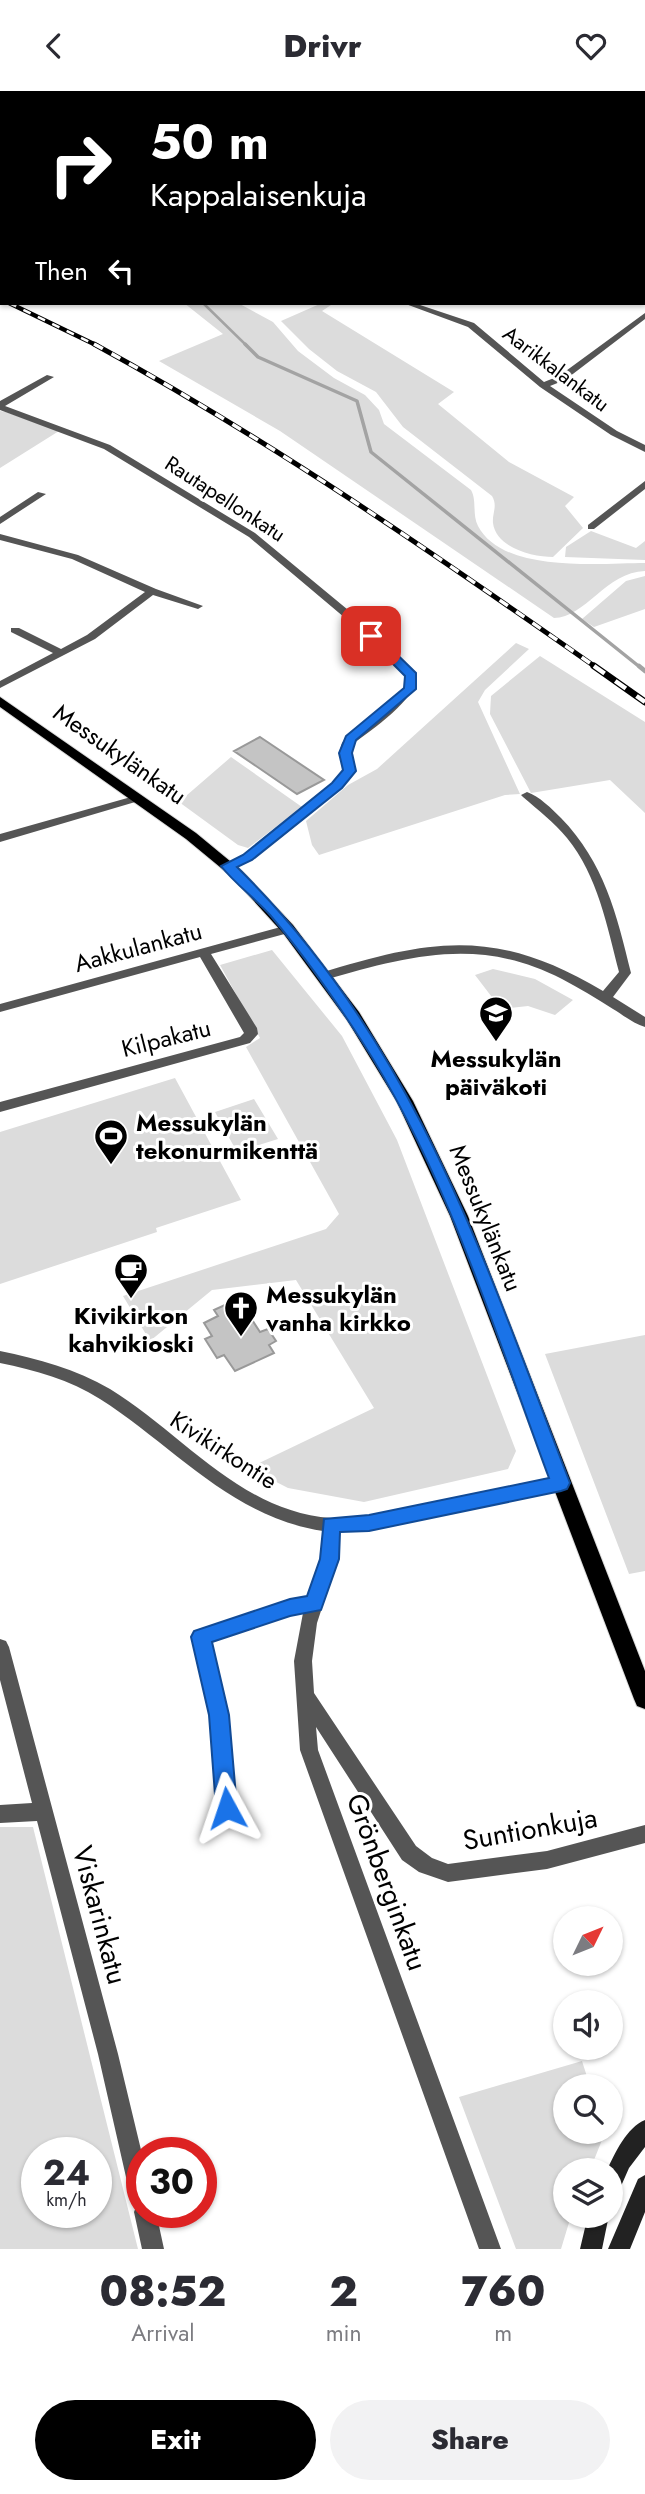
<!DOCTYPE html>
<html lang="en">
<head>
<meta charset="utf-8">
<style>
  :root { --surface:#fff; --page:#f2f2f3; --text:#2b2b33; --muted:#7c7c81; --accent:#000 }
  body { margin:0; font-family:Jost,sans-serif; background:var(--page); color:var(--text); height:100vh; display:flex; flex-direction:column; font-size:26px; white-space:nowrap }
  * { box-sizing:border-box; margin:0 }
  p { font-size:23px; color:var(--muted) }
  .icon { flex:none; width:38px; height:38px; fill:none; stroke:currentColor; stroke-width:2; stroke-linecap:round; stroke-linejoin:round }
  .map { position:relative; height:2158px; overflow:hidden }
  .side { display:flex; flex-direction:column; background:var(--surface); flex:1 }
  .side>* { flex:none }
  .top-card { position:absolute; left:0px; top:0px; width:646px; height:214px; box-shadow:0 2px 5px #0004; background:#000; color:#fff; overflow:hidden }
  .needle { width:46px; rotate:47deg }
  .buttons { position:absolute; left:553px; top:1815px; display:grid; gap:14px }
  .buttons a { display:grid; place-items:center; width:70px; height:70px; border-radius:50%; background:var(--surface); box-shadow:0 2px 5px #0004; font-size:35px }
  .speed { position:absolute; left:21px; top:2046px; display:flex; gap:14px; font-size:35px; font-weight:700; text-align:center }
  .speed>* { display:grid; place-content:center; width:91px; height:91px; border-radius:50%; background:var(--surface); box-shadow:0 2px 5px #0004; line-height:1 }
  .speed small { font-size:18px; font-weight:400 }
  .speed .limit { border:10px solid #d22; background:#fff; color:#111 }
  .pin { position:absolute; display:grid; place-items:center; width:60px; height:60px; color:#fff; margin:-30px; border-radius:14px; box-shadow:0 4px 10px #0006 }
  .me { position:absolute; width:77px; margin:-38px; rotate:355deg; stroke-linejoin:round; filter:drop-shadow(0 0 5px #0008) }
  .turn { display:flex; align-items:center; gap:24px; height:147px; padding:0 35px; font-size:32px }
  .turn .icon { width:91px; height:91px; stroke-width:2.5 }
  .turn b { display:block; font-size:49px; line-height:60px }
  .then { display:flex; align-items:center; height:66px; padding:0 35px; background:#0003; gap:14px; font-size:26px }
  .eta { display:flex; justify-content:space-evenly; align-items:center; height:119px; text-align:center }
  .eta b { font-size:42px; font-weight:800; line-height:49px }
  .primary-button { display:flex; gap:14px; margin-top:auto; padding:14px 35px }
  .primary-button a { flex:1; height:80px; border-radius:42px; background:var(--accent); color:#fff; font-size:28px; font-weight:800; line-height:80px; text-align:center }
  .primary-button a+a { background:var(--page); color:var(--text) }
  header { display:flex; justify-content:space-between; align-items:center; height:91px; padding:0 35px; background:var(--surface); font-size:32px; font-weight:800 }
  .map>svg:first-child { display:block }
  .green { fill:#dcdcdc; fill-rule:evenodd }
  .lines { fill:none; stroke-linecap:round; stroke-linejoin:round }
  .stream-far2 { stroke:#a3a3a3; stroke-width:2.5 }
  .stream-far1 { stroke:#a3a3a3; stroke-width:3.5 }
  .stream { stroke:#a3a3a3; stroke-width:4.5 }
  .building { fill:#c4c4c4; stroke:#999; stroke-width:2 }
  .primary-casing { stroke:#dbdbdb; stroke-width:2 }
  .highway-casing { stroke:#dbdbdb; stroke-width:3 }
  .street { fill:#555; fill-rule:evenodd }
  .secondary { fill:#222; fill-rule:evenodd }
  .primary { fill:#000; fill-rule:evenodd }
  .highway { fill:#000; fill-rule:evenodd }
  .rail-far2-casing { stroke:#000; stroke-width:4.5 }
  .rail-far1-casing { stroke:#000; stroke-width:5 }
  .rail-casing { stroke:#000; stroke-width:7 }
  .rail-far2 { stroke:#fff; stroke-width:2.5; stroke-dasharray:8; stroke-linecap:butt }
  .rail-far1 { stroke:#fff; stroke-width:3.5; stroke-dasharray:10; stroke-linecap:butt }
  .rail { stroke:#fff; stroke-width:4.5; stroke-dasharray:13; stroke-linecap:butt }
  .route { fill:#1a73e8; stroke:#114b97; stroke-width:2 }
  .labels { text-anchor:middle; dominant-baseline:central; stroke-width:6; stroke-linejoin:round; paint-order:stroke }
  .far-street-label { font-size:21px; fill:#000; stroke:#fff }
  .street-label { font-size:24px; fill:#000; stroke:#fff }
  .poi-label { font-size:24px; font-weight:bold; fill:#000; stroke:#fff }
  .near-street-label { font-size:28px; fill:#000; stroke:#fff }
</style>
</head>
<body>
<header><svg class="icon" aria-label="back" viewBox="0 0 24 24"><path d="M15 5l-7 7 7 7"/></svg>Drivr<svg class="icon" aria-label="heart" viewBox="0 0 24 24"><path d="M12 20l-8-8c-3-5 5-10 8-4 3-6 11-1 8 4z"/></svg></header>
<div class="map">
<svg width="645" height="2158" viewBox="0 0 645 2158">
  <rect width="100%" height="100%" fill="#fff"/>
  <path class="green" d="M184,212H238L273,231L298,260L334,287L365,304L379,319L384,333L471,399C477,409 472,424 478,435C503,483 601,472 645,472V480C606,481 585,527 554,527L280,340L159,270L223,243Z
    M322,212H334L322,220L454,301L438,313L509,371L574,406L565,415L583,437L553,466C533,466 496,457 493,432C492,422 498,415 492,405L403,336L376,301L337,280L309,258L281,230Z
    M0,320L6,321L59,340L0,377Z
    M591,440L636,457L645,450V469L565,466L566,456Z
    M645,485V518L594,536L582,528L626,490Z
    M516,552L529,558L485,599L478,611L520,703L505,704L319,764L312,754L306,730L348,694L377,678Z
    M540,565L645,631V722L610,689L531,702L490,623L491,605Z
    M231,666L302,716L248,757L238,754L179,711Z
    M272,859L342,945L397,1049L516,1360L508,1378L364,1411L288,1397L249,1377L374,1317L296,1189L212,1199L150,1250L123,1205L326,1138L339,1123L246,956L260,947L220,874Z
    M493,878L535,888L573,909L555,924L528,915L501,918L475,884Z
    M175,987L241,1109L156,1137L157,1141L0,1193V1041Z
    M254,1008L278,1048L237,1061L215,1021Z
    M645,1244V1480L629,1483L545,1263Z
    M0,1736H33L138,2158H0ZM37,2062H96V2121H37Z
    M582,1970L590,1995H565V2040L603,2041L604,2044L590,2079H565V2124L571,2125L561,2158H516L459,2006Z"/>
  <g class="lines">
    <path class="stream-far2" d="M432,0L440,2
      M328,2H348
      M349,2L363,0
      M203,212L247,255"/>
    <path class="stream-far1" d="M245,253L258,266L357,310L371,361L641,577"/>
    <path class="stream" d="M639,575L645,580"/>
  </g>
  <path class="building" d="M260,646L324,689L297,703L234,660Z
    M227,1213L231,1219L243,1215L260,1241L268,1238L276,1250L269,1254L274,1262L235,1280L224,1264L217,1267L205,1248L212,1245L204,1232L218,1225L214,1219Z"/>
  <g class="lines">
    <g class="primary-casing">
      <path id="primary" d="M468,0H479L481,2H469Z
        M489,0H499L501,2H490Z
        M644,57H645V63H644Z
        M0,606L196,742L242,780L293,834L359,921L413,1010L468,1125L645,1580V1618L637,1615L634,1608L450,1125L397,1011L347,929L283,842L232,786L186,748L0,616Z"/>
    </g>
    <g class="highway-casing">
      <path id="highway" d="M118,0H130L117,2Z
        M0,61H2V67H0Z"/>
    </g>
    <path class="street" d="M584,0H592L594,2H585Z
      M644,20H645V24H644Z
      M644,135H645V139H644Z
      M403,212H414L474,232L544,291L559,285L645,222V228L565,289L550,295L617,340L645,354V361L611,344L540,296L468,236Z
      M47,284L54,286L5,315L110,354L255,442L359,528L417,584C417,609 372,638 353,653L351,662L355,679L348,690C326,708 248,781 224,778L222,775L244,763L339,686L343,679L339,662L342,652C359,634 407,609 407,585L351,532L249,446L104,358L0,319V310Z
      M645,390V398L594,438H588V434Z
      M38,401L46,403L0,433V426Z
      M0,443L78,464L156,498L203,515L198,518L153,504L95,548L0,597V590L53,562L11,541V537H19L61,558L87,544L145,501L72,468L0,449Z
      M527,701C539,705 552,718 561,727C604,771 617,824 631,882L613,906L645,926V936C634,933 623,924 613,918C596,907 579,897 562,888C479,845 409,865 324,889L320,888L318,885L320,882C434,847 497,837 603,900L619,881C607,835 598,785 567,747C554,731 538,719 523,706L521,704Z
      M138,704L142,705V709L0,751V743Z
      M288,834L292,835L294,838L292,841L211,863L257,937L258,943L250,952L0,1021V1011L240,946L244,942L200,866L0,921V913Z
      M0,1260C38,1268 76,1278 110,1298C182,1342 241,1421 331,1427C365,1429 399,1419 431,1412C474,1403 518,1395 561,1385L567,1387L569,1392L567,1397L561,1399L381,1437L339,1441L338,1468L317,1532L312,1570L314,1602L416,1755L432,1767L448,1773L547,1760L645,1734V1752L547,1778L448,1791L419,1781L402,1769L316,1636L318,1659L501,2158H479L300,1659L294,1570L303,1522L290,1524L211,1551L228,1624L236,1717L234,1723L227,1726L220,1723L218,1717L210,1624L192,1546L195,1540L201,1538L290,1508L308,1506L322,1468L323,1440C231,1426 174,1355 100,1308C70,1289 35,1279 0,1272Z
      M0,1548L6,1550L9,1556L118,1963L142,2063V2121H156L164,2158H142L134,2121L136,2116L131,2108L98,1963L37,1730L0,1732V1714L32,1712L0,1589Z"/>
    <path class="secondary" d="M645,2029V2056L629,2077L618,2102L611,2105V2079H607C615,2062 627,2036 645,2029Z
      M645,2084V2121L630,2158H608L638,2088Z
      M588,2124H609L602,2158H580Z"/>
    <use href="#primary" class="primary"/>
    <use href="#highway" class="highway"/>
    <g class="rail-far2-casing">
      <path id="rail-far2" d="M9,212L98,255"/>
    </g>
    <g class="rail-far1-casing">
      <path id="rail-far1" d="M94,253C270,349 433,462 597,577"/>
    </g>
    <g class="rail-casing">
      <path id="rail" d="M594,575L645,611"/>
    </g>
    <use href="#rail-far2" class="rail-far2"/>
    <use href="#rail-far1" class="rail-far1"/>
    <use href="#rail" class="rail"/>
  </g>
  <path class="route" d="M367,542H375L416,582V598L356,649L352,662L356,680L342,697L252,769L237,776C415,951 483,1166 570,1392L567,1398L561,1400L369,1440L340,1441L339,1468L321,1519L290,1525L212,1551L229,1624L237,1717L234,1725L227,1728L219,1725L216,1717L209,1624L191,1546L194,1540L290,1508L307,1505L320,1468L324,1428L369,1424L549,1387C494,1239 447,1082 361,949C333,906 303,863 270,824C255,807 235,793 221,775L243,764L332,692L343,679L339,662L346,645L404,597L405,585L367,547Z"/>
  <defs>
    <g id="school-pin" transform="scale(1.75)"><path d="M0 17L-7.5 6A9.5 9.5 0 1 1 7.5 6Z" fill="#000" stroke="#fff"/><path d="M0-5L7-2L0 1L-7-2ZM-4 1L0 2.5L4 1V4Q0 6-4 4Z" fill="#fff"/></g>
    <g id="stadium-pin" transform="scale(1.75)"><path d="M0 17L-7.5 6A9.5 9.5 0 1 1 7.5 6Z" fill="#000" stroke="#fff"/><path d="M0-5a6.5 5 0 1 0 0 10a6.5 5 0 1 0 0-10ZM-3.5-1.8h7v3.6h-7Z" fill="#fff"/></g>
    <g id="cafe-pin" transform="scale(1.75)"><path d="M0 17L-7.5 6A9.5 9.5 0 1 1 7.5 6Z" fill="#000" stroke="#fff"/><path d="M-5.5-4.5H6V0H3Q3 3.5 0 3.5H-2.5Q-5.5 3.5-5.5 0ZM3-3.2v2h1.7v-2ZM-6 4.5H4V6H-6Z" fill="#fff"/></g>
    <g id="church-pin" transform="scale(1.75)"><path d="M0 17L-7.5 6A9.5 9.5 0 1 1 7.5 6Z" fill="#000" stroke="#fff"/><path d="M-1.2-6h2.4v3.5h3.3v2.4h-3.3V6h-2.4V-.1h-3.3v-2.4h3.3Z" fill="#fff"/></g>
  </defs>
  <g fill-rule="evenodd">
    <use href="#school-pin" x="496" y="922"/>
    <use href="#stadium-pin" x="111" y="1045"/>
    <use href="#cafe-pin" x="131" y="1179"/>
    <use href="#church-pin" x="241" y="1217"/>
  </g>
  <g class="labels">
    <g class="far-street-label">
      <text transform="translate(556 278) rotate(37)">Aarikkalankatu</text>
      <text transform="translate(225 408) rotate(33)">Rautapellonkatu</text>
    </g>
    <g class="street-label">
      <text transform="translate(120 663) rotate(35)">Messukylänkatu</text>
      <text transform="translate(138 856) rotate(-15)">Aakkulankatu</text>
      <text transform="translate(166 947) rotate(-14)">Kilpakatu</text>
      <text transform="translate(486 1127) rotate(68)">Messukylänkatu</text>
      <text transform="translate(224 1359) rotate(33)">Kivikirkontie</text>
    </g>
    <g class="poi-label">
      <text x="496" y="967">Messukylän<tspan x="496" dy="28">päiväkoti</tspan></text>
      <text x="136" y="1031" text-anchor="start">Messukylän<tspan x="136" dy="28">tekonurmikenttä</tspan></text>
      <text x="266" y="1203" text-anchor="start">Messukylän<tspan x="266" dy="28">vanha kirkko</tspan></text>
      <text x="131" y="1224">Kivikirkon<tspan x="131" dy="28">kahvikioski</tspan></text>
    </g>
    <g class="near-street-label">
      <text transform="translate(530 1738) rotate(-10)">Suntionkuja</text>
      <text transform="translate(387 1791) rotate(70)">Grönberginkatu</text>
      <text transform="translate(100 1824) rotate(75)">Viskarinkatu</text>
    </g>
  </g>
</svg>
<div class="buttons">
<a><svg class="needle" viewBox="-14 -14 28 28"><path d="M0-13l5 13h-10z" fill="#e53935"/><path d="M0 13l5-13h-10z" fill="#7c7c81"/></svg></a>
<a><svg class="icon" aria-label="sound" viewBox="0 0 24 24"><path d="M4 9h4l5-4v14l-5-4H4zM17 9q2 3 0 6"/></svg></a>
<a><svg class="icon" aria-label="search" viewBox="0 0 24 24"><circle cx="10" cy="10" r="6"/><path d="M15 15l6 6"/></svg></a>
<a><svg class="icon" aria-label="layers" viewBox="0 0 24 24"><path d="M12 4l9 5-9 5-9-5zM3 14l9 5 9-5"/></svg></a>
</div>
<div class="speed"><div>24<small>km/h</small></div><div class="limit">30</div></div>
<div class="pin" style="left:371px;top:545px;background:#d93025"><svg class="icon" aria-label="arrive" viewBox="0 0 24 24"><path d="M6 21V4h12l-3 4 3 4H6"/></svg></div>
<svg class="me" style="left:227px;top:1717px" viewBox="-20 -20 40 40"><path d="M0-17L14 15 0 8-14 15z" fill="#1a73e8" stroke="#fff" stroke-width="4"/></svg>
<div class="top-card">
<div class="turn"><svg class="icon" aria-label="right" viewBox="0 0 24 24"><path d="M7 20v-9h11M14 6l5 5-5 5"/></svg><div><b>50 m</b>Kappalaisenkuja</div></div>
<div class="then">Then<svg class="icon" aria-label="left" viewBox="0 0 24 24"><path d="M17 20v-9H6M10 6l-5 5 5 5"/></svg></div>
</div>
</div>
<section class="side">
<div class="eta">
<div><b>08:52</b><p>Arrival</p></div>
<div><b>2</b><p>min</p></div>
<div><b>760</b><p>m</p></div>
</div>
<div class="primary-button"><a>Exit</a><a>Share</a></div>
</section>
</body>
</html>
